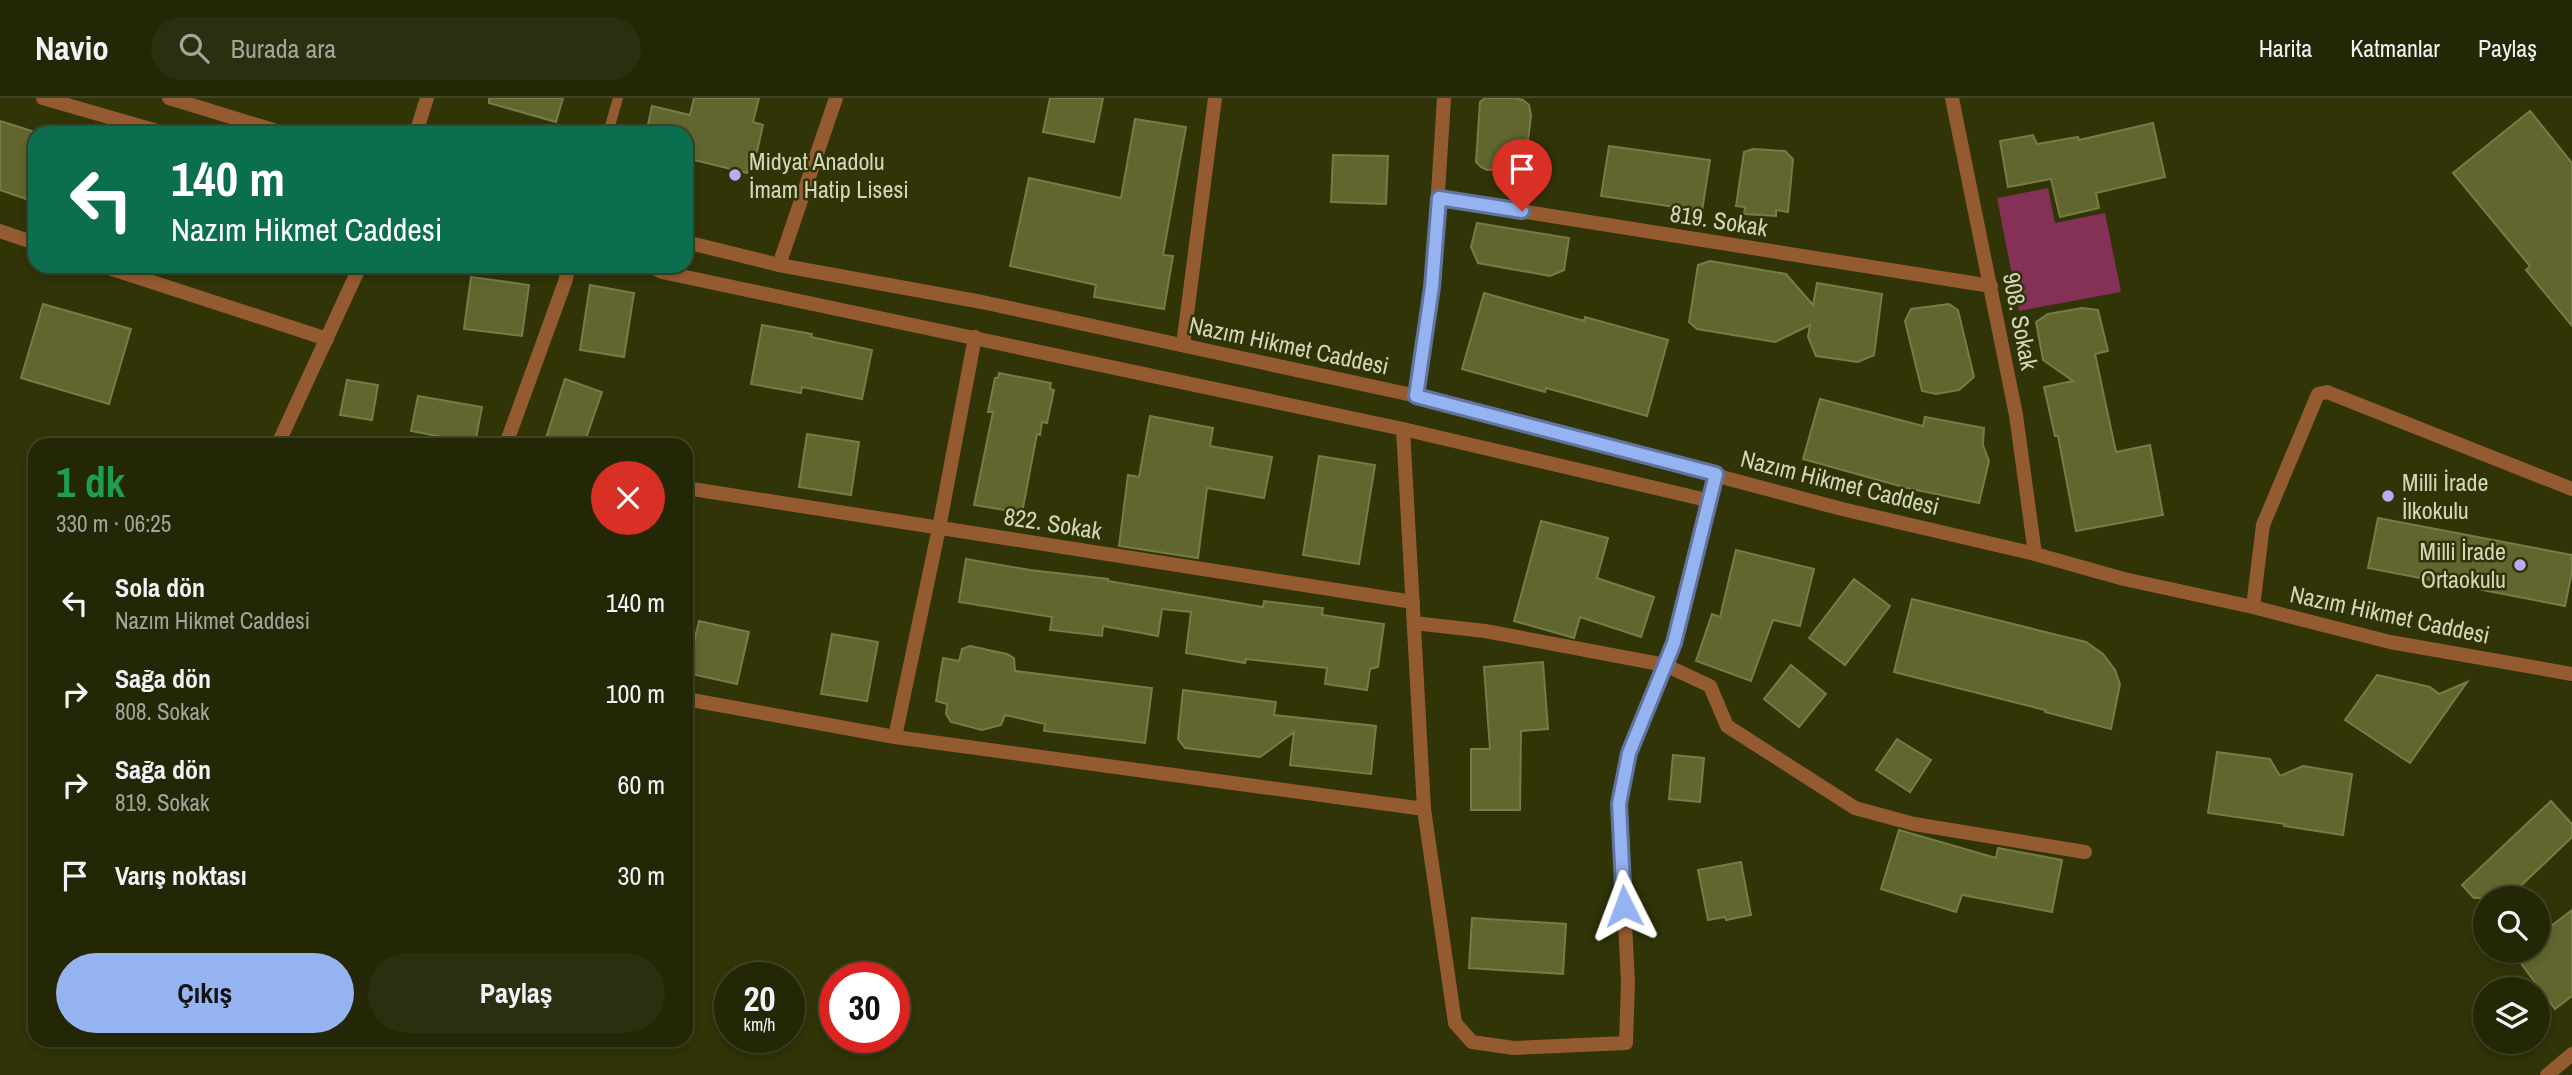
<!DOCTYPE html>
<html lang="tr">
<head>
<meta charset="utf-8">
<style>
  :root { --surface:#242705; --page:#2c2f0f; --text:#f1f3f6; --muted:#a3a59a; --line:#414427; --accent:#95b2f1 }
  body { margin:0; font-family:"Archivo Narrow",sans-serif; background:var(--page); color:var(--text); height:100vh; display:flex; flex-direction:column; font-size:26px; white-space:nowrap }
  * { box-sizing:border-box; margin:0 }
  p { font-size:23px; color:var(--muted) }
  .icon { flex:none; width:38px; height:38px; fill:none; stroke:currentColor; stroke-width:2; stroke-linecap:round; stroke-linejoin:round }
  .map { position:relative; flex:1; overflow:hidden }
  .side { position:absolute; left:28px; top:340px; width:665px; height:609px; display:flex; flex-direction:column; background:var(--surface); border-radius:21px; box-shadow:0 4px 10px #0003,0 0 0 2px var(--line) }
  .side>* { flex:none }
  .guide { position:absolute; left:28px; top:28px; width:665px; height:147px; border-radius:21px; box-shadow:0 4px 10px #0003,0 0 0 2px var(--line); background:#0b6e4f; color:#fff; overflow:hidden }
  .controls { position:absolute; left:2473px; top:788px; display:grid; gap:14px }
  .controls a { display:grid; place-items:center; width:77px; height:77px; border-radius:50%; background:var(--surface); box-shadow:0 4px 10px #0003,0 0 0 2px var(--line); font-size:35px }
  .speed { position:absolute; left:714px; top:864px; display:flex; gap:14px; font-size:35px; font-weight:700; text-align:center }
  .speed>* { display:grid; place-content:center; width:91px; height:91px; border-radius:50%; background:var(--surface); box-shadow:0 4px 10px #0003,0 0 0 2px var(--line); line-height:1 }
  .speed small { font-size:18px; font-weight:400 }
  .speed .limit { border:10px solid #d22; background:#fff; color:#111 }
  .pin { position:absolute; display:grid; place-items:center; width:60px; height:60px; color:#fff; margin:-72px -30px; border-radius:50% 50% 50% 0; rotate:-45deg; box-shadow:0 0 7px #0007 }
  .pin .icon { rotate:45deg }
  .me { position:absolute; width:77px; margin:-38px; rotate:357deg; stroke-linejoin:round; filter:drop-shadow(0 0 5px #0008) }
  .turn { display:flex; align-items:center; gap:24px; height:147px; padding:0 28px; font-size:32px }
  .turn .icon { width:91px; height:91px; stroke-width:2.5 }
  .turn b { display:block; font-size:49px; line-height:60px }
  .round { display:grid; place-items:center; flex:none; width:74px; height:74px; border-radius:37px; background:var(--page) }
  .summary { display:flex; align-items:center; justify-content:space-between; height:119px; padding:0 28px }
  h1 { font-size:42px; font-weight:700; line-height:52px; color:#1e9e55 }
  .cta { display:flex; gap:14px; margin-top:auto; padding:14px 28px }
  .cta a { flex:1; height:80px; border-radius:42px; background:var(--accent); color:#111; font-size:28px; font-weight:700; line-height:80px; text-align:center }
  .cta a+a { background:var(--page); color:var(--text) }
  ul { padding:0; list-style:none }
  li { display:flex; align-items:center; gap:21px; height:91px; padding:0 28px }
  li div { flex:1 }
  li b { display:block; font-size:26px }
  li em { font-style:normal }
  header { display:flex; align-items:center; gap:42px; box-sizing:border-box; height:98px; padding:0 35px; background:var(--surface); border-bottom:2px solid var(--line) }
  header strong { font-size:33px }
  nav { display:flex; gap:38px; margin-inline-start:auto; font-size:24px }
  .search { width:490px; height:63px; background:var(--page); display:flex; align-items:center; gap:18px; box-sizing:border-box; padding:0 24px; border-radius:38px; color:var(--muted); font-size:26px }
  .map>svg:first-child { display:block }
  .green { fill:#843057 }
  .building { fill:#60662e; stroke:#767d44; stroke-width:2 }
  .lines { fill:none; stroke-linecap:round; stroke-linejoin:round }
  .service { stroke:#955b30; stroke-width:10 }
  .minor { stroke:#955b30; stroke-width:14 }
  .tertiary { stroke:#955b30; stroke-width:14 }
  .route-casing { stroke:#61749d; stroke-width:18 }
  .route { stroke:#95b2f1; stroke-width:12 }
  .poi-dot { fill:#bcaaf6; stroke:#303407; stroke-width:2.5 }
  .labels { text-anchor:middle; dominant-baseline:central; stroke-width:5; stroke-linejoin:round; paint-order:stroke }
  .poi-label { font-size:24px; fill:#d3d7ba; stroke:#303407; text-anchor:start }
  .street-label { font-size:24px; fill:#d3d7ba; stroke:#303407 }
</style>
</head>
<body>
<header>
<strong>Navio</strong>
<div class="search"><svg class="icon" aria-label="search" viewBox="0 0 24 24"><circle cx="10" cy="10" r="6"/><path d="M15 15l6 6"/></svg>Burada ara</div>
<nav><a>Harita</a><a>Katmanlar</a><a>Paylaş</a></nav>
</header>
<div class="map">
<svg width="2572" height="977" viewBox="0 0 2572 977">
  <rect width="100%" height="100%" fill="#303407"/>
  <path class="green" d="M2048,90L2055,125L2105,115L2121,194L2019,213L1997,100Z"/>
  <path class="building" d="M489,0H563L556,24L489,5Z
    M694,0H759L753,24L763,27L757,54L752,53L747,75L686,60V35H651L653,29L648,27L652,8L690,17Z
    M1050,0H1103L1094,44L1043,34Z
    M1485,0H1514L1523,2L1529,7L1531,18L1525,66L1522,70L1487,72L1481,69L1476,64L1480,4Z
    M2530,13L2572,65V228L2526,172L2530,168L2453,75Z
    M1135,21L1186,29L1163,157L1173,158L1164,211L1094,199L1096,187L1010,168L1029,80L1121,100Z
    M0,23L35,34V104L0,92Z
    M2153,25L2165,79L2096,95L2099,110L2060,119L2051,81L2008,89L2000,43L2033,37L2037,46L2078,39L2079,42Z
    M1609,48L1710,62L1702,113L1601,98Z
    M1753,51L1785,53L1793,61L1788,114L1776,112V118L1744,116L1745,109L1736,108L1744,54Z
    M1333,57L1388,58L1386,106L1331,104Z
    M1477,125L1569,140L1564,172L1550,178L1478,165L1471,149Z
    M1710,163L1786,176L1813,207L1817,185L1882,196L1874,257L1858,264L1816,258L1808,239L1810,227L1775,244L1697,231L1689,224L1698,167Z
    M471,179L529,187L522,238L464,231Z
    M590,187L634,195L624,259L580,252Z
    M1484,195L1584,223L1585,219L1668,242L1647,318L1546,290L1545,294L1462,271Z
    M43,206L131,231L109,306L21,280Z
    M1949,206L1958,212L1974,279L1959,292L1936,296L1922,293L1905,223L1911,211Z
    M2082,210L2098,212L2108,253L2095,256L2116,354L2150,347L2163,417L2076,433L2058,338H2055L2044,289L2073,283L2043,262L2036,224L2048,216Z
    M762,227L812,236L811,239L872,252L862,301L802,289L801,295L751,286Z
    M999,275L1051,285L1050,291L1054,292L1047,325L1042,324L1040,337L1037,336L1022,415L974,407L993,314H988L995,280H998Z
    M565,281L602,294L584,346H566L546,340Z
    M347,282L378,287L372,322L340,317Z
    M418,298L482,309L475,345L411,333Z
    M1820,301L1923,328L1925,319L1984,330L1983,347L1989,363L1979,405L1907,390L1803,361Z
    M1150,318L1213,330L1210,348L1272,359L1264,400L1207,390L1198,460L1119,448L1128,377L1139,379Z
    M807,336L859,344L851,397L799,389Z
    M1319,358L1375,367L1359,466L1303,457Z
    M2378,420L2572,457V473L2565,508L2368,470Z
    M1541,423L1608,440L1597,480L1654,499L1641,539L1580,519L1574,540L1514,523Z
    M1736,452L1814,471L1800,528L1773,522L1751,583L1696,563L1712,516L1720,519Z
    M966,461L1030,472L1108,481V483L1263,509L1264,503L1323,510L1322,517L1384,526L1378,569L1370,571L1367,592L1325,586L1327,570L1246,561L1245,565L1186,555L1191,514L1162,511L1158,538L1103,528L1102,538L1050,532L1052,519L959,504Z
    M1854,481L1890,508L1845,567L1809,540Z
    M1912,501L2086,544L2103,556L2115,572L2120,586L2111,631L2045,614V612L1894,574Z
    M699,523L749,534L737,586L687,575Z
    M832,536L878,544L867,603L821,596Z
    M970,548L1007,556L1014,560L1015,573L1152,590L1145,645L1044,633L1045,626L1005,617L1001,627L982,632L951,624L946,616L947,606L936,603L943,560L959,563L962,551Z
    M1543,564L1548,631L1521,633L1520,712H1471V651H1490L1484,569Z
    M1791,567L1826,596L1799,629L1764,601Z
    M2377,577L2430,589L2439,596L2467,584L2410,665L2345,622Z
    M1183,592L1276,604L1274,617L1376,628L1371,676L1290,667L1294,634L1260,659L1185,650L1178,641Z
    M1897,641L1931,662L1910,694L1876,672Z
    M2217,654L2270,661L2280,678L2303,668L2352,676L2343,737L2284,728L2285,726L2208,715Z
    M1673,657L1704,660L1700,704L1669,701Z
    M2551,703L2572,726V739L2508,800H2474L2462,787Z
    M1899,732L1996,760L1998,750L2062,762L2052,814L1962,797L1956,814L1881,791Z
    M1741,764L1751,817L1726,822L1725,819L1708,822L1698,772Z
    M2572,812V898L2555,911L2511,852H2538V838Z
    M1472,820L1566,826L1563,876L1469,870Z"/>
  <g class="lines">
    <path class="service" d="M608,35L618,0"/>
    <path class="minor" d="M1952,0L2016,317L2035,456
      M1439,100L1991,188
      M0,133L35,145
      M779,167L836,0
      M103,168L327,241
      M1183,247L1215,0
      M1417,298L1432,189L1444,0
      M1403,331L1424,711L1455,925L1472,944L1514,950L1626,945L1628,884L1619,706L1629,655L1674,545L1716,376
      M506,346L565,184L569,168
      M686,390L1413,504
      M2253,509L2263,427L2318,296L2327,294L2572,391
      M1414,525L1485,533L1665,567L1710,588L1727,628L1855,710L1914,726L2085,754
      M686,601L895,639L1424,711
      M895,639L939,430L975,239
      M2547,977L2572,956"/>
    <path class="tertiary" d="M43,0L164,35
      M169,0L283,35
      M416,35L427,0
      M686,144L779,167L982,204L1417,298L1842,411L2035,456L2124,481L2253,509L2390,544L2572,576
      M650,168L662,174L1403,331L1711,403
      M278,346L360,168"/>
  </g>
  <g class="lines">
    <g class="route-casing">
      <path id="route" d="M1522,113L1439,100L1432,189L1416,298L1716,376L1674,545L1629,655L1619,706L1624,808"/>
    </g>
    <use href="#route" class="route"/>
  </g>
  <g class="poi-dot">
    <circle cx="735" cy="77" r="7"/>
    <circle cx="2388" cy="398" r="7"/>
    <circle cx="2520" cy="467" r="7"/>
  </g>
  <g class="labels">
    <g class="poi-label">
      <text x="749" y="63">Midyat Anadolu<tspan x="749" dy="28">İmam Hatip Lisesi</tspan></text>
      <text x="2402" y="384">Milli İrade<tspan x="2402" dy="28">İlkokulu</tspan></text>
      <text x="2506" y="453" text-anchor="end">Milli İrade<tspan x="2506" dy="28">Ortaokulu</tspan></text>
    </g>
    <g class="street-label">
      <text transform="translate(1719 122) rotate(9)">819. Sokak</text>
      <text transform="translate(2021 223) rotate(79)">908. Sokak</text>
      <text transform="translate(1289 247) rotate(12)">Nazım Hikmet Caddesi</text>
      <text transform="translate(1840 384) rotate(14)">Nazım Hikmet Caddesi</text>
      <text transform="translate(1053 425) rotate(9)">822. Sokak</text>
      <text transform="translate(2390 516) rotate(12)">Nazım Hikmet Caddesi</text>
    </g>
  </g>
</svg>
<div class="controls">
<a><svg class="icon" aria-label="search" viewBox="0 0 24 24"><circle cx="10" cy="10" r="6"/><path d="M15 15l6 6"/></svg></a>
<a><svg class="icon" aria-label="layers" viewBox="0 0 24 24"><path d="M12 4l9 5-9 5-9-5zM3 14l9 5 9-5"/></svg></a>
</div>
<div class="speed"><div>20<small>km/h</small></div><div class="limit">30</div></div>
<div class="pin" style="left:1522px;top:113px;background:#d93025"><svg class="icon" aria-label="arrive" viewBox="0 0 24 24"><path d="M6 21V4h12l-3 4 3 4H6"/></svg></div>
<svg class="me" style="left:1624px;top:808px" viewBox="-20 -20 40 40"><path d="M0-17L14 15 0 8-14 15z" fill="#95b2f1" stroke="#fff" stroke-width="4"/></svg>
<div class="guide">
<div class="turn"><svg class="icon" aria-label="left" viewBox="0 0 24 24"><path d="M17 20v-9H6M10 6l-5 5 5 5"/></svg><div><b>140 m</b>Nazım Hikmet Caddesi</div></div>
</div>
<section class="side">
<div class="summary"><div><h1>1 dk</h1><p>330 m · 06:25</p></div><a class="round" style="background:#d93025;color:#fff"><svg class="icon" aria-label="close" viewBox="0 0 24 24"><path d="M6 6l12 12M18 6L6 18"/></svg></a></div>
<ul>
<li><svg class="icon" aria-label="left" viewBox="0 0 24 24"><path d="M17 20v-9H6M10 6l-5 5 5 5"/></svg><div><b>Sola dön</b><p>Nazım Hikmet Caddesi</p></div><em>140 m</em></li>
<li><svg class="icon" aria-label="right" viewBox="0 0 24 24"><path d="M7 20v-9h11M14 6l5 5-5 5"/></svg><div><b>Sağa dön</b><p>808. Sokak</p></div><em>100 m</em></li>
<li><svg class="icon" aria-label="right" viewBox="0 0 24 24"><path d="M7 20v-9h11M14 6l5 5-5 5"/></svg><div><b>Sağa dön</b><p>819. Sokak</p></div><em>60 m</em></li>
<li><svg class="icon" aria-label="arrive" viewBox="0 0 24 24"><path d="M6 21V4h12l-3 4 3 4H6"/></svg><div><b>Varış noktası</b></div><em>30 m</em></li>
</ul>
<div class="cta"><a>Çıkış</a><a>Paylaş</a></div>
</section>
</div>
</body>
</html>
